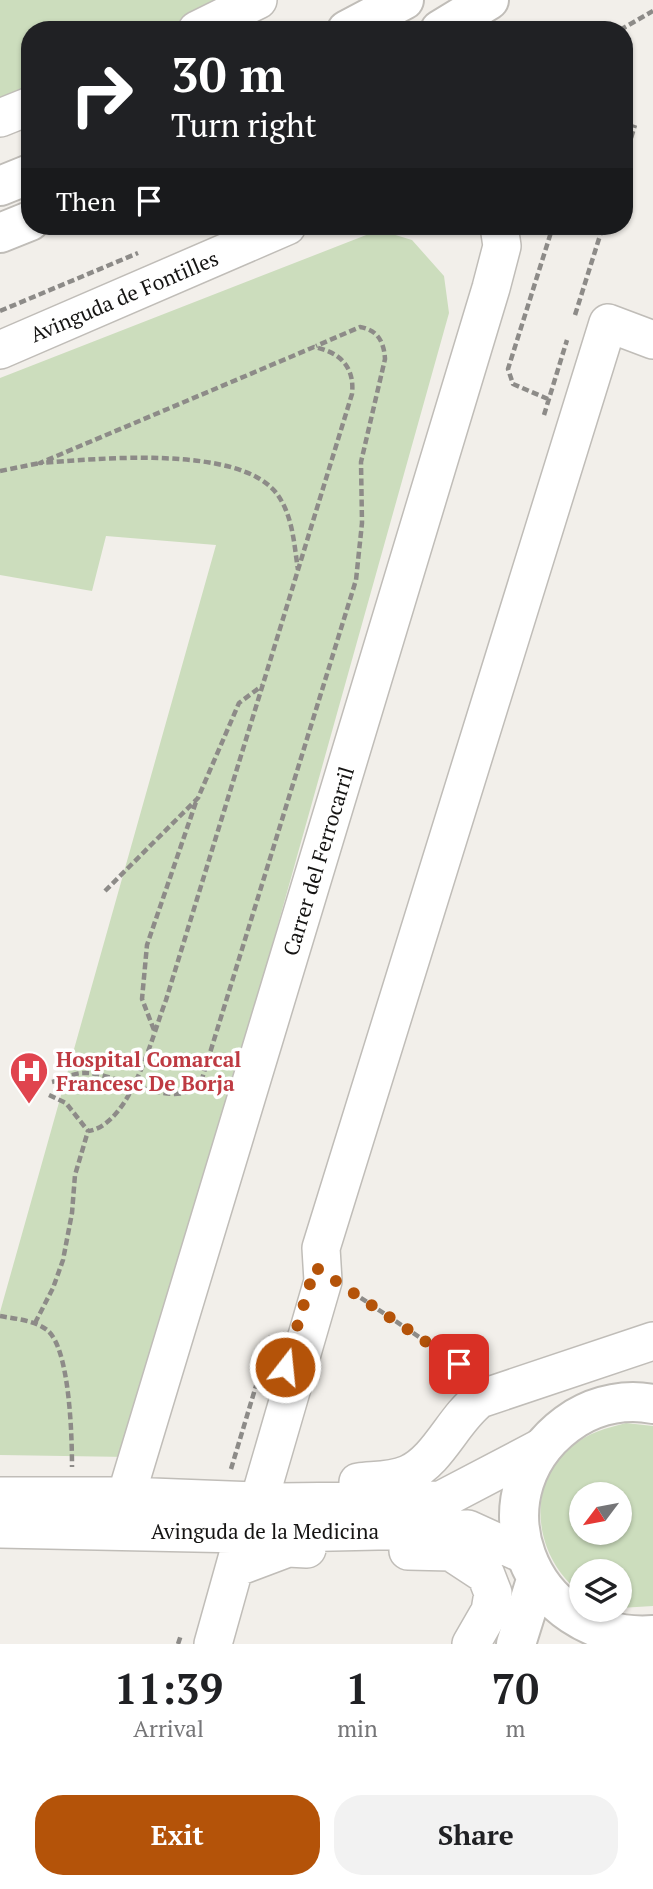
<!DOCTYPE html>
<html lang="en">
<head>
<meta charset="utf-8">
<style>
  :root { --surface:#fff; --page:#f2f2f2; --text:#202124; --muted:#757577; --accent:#b45309 }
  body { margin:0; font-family:"PT Serif",serif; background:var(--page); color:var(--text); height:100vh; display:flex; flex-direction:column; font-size:26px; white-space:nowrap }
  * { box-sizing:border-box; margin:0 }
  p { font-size:23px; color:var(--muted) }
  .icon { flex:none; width:38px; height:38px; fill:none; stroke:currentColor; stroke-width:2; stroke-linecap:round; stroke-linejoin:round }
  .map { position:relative; height:1644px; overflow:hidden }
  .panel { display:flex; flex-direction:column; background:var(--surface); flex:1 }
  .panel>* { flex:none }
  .banner { position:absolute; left:21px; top:21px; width:612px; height:214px; border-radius:28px; box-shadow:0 2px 5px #0004; background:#202124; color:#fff; overflow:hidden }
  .needle { width:46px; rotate:238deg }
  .tools { position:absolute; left:569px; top:1482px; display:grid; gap:14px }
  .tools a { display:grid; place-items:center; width:63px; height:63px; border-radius:50%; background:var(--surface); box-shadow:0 2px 5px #0004; font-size:35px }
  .pin { position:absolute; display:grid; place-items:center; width:60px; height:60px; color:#fff; margin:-30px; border-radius:14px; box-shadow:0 4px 10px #0006 }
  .me { position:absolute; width:77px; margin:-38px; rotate:16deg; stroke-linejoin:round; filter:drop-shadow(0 0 5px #0008) }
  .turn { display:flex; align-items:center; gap:24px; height:147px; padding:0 35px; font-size:32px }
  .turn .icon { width:91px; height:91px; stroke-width:2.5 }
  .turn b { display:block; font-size:49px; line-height:60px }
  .then { display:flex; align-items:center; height:66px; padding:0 35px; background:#0003; gap:14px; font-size:26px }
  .eta { display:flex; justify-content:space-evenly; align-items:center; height:119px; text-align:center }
  .eta b { font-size:42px; font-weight:700; line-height:49px }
  .action { display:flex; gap:14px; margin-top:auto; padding:14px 35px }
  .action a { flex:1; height:80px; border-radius:28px; background:var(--accent); color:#fff; font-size:28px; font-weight:700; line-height:80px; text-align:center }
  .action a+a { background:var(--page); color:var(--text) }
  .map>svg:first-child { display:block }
  .green { fill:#ccddbd; fill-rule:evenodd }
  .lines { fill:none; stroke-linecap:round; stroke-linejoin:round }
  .minor-casing { stroke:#c0bdb8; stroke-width:40 }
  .major-casing { stroke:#c0bdb8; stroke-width:42 }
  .highway-casing { stroke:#c0bdb8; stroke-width:42 }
  .path { stroke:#8d8b88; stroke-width:4.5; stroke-dasharray:7 3.5; stroke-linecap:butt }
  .minor { stroke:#fff; stroke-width:37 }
  .major { stroke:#fff; stroke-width:38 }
  .highway { stroke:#fff; stroke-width:38 }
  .route { stroke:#b45309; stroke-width:12; stroke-dasharray:0 21.6 }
  .labels { text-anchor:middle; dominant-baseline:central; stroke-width:7; stroke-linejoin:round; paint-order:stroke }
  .street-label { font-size:21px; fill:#151413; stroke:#fff }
  .health-label { font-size:21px; font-weight:bold; fill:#be3a42; stroke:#fff; text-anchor:start }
</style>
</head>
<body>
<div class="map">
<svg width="653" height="1644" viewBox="0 0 653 1644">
  <rect width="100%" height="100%" fill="#f2efea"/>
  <path class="green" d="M0,0H225L165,30H30V92L0,105Z
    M379,230L412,240L444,276L449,313L129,1457L0,1455V1312L216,545L106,536L92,591L0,575V378Z
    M626,1423L653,1426V1606L620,1608V1572H581V1593C535,1559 523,1485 572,1446C588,1433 606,1428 626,1423ZM581,1494H620V1533H581Z"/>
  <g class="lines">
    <g class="minor-casing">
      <path id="minor" d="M197,30L258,0
        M0,118L30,106
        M0,350L287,226
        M358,1482C375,1480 392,1481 408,1474C439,1460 453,1419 480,1399L653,1341
        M0,1496H126L279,1502L441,1500L544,1446
        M126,1496L491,288L502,246L499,226
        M259,1501L323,1281L321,1248L608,323L653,340
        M0,1529L243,1534L468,1529L525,1555
        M408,1551L451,1552L486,1575L493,1593L490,1611L471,1644
        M235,1568L288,1548L307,1549
        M213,1644L241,1544"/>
    </g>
    <g class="major-casing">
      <path id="major" d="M653,1404C627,1399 599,1404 576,1418C467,1487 527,1644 653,1635
        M516,1644L536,1580"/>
    </g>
    <g class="highway-casing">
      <path id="highway" d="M347,30L404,0
        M440,30L489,0
        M0,186L30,174
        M0,233L30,221"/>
    </g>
    <path class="path" d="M620,30L653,11
      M625,158L635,125
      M0,311L138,253
      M575,315L603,226
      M548,399L513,384L508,369L553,226
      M544,415L567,340
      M0,471L40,463
      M105,891L198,798L239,703L263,685
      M154,1030L142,999L147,945L196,802
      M52,1082C61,1080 73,1073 83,1073C115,1071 177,1114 201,1082L356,580L362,523L361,462L385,359C384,342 378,330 360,327L316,346
      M49,1095L66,1103L88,1131
      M352,1292L470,1371
      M0,1316C16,1319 34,1320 47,1330C70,1348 72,1438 72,1467
      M35,1323L53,1288L63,1260L72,1213L75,1175L88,1131C131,1125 152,1036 166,1000L352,394C355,366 339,352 314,347L40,463C96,459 240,444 277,494C293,516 294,544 298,570
      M231,1469L271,1336
      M178,1644L181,1635"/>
    <use href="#minor" class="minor"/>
    <use href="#major" class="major"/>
    <use href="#highway" class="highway"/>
  </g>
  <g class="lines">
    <path class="route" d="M285,1367L315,1267L459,1364"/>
  </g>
  <defs>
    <g id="hospital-pin" transform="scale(2.0125)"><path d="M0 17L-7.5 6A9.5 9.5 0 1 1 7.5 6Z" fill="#e0444e" stroke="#fff"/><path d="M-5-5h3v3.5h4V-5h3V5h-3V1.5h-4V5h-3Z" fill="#fff"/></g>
  </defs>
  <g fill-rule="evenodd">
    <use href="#hospital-pin" x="29" y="1071"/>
  </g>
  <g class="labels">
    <g class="street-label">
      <text transform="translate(124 296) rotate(-23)">Avinguda de Fontilles</text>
      <text transform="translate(318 861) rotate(-73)">Carrer del Ferrocarril</text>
      <text x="265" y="1531">Avinguda de la Medicina</text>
    </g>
    <g class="health-label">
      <text x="56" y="1059">Hospital Comarcal<tspan x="56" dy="24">Francesc De Borja</tspan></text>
    </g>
  </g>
</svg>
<div class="tools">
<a><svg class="needle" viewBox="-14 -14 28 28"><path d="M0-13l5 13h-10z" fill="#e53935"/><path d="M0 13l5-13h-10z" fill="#757577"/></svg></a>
<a><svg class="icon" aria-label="layers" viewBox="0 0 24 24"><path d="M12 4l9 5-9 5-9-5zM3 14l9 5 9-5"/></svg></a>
</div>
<div class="pin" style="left:459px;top:1364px;background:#d93025"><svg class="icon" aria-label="arrive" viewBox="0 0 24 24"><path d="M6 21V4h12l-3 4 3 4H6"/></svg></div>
<svg class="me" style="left:285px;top:1367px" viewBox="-20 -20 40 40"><circle r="17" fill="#b45309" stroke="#fff" stroke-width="3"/><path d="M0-11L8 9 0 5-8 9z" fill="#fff"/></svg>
<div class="banner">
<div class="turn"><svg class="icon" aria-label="right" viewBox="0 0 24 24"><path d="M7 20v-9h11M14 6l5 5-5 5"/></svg><div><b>30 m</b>Turn right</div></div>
<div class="then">Then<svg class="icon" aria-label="arrive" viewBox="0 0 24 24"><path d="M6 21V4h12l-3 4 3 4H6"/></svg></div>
</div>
</div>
<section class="panel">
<div class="eta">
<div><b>11:39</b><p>Arrival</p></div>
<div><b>1</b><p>min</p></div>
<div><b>70</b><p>m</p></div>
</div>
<div class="action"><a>Exit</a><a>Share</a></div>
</section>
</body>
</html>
